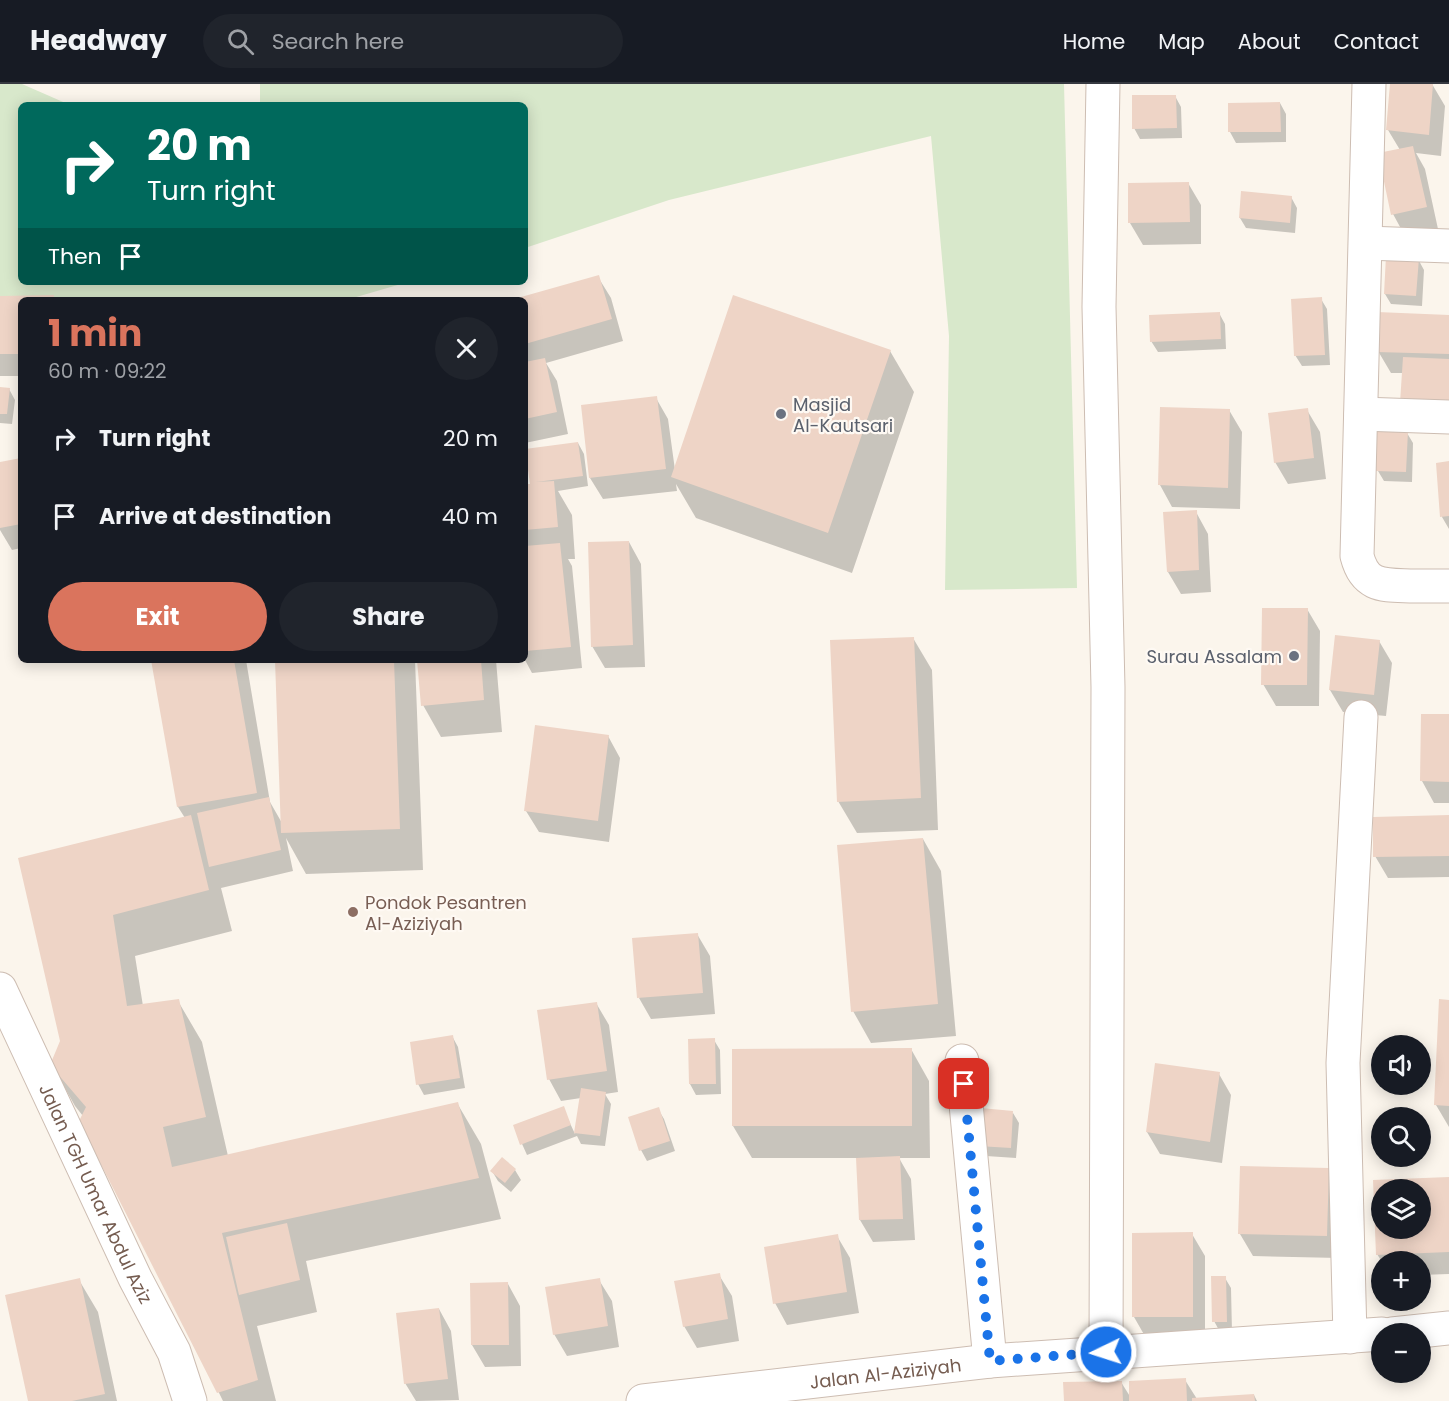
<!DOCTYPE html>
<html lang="en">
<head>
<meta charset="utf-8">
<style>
  :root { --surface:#171b24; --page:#20242c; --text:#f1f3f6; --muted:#9ea1a6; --line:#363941; --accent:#da745d }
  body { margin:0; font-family:Poppins,sans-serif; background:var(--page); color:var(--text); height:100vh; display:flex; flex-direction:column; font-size:22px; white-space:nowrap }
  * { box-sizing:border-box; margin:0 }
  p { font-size:20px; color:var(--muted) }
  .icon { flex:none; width:33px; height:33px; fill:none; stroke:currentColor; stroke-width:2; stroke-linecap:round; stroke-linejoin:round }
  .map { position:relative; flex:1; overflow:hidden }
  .sheet { position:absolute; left:18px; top:213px; width:510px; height:366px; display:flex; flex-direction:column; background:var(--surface); border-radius:9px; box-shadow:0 3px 15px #0003 }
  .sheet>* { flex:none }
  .guide { position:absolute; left:18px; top:18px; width:510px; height:183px; border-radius:9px; box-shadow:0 3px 15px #0003; background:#00695c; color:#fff; overflow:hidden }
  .tools { position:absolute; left:1371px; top:951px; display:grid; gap:12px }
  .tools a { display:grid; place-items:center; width:60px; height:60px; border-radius:50%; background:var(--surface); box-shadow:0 3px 15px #0003; font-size:30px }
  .pin { position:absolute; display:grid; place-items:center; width:51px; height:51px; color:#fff; margin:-26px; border-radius:12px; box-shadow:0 3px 9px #0006 }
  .me { position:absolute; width:66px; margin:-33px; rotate:266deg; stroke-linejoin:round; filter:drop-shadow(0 0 4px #0008) }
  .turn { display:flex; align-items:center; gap:21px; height:126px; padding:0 30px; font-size:27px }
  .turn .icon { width:78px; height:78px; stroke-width:2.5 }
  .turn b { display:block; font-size:42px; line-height:51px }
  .then { display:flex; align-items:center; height:57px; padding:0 30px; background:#0003; gap:12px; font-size:22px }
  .round { display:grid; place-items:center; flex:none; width:63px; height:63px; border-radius:32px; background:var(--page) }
  .summary { display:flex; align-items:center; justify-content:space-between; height:102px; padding:0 30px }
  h1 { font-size:36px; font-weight:700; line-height:45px; color:var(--accent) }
  .primary-button { display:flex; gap:12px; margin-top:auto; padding:12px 30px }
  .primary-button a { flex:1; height:69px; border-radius:36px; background:var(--accent); color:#fff; font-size:24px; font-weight:700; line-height:69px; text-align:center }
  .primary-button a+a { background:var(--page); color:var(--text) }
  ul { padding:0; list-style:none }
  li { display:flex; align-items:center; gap:18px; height:78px; padding:0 30px }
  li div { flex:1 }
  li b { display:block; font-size:22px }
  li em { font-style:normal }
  header { display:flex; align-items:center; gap:36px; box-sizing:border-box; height:84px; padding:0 30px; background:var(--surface); border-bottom:2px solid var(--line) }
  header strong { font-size:28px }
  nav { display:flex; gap:33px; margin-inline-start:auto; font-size:21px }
  .search { width:420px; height:54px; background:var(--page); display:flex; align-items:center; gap:15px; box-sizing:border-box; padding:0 21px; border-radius:33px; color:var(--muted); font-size:22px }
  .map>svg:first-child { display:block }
  .green { fill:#d8e8cb }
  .shadow { fill:#0003; fill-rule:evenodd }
  .building { fill:#eed4c6; fill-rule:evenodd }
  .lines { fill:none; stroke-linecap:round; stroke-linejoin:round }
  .minor-casing { stroke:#cdbdb2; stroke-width:35 }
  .minor { stroke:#fff; stroke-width:33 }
  .route { stroke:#1a73e8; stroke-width:10; stroke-dasharray:0 18 }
  .worship-dot { fill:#6b7280; stroke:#fef9f3; stroke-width:2 }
  .education-dot { fill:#8d6e63; stroke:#fef9f3; stroke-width:2 }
  .labels { text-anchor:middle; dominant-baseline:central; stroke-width:4.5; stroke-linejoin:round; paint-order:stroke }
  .worship-label { font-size:18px; fill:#5b616d; stroke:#fef9f3; text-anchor:start }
  .education-label { font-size:18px; fill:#785e54; stroke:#fef9f3; text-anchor:start }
  .street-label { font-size:18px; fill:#755c50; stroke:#fef9f3 }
</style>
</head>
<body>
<header>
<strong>Headway</strong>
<div class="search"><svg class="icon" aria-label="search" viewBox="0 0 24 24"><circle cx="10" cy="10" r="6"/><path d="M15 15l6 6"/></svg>Search here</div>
<nav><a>Home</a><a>Map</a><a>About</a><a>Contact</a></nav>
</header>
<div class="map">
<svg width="1449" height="1317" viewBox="0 0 1449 1317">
  <rect width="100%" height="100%" fill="#fbf5ec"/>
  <path class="green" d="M0,0H22L70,21H21V198H408L346,216L0,218Z
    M260,0H1064L1077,504L945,506L949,252L931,52L669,116L525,164V21H260Z"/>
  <path class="shadow" d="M1392,0H1432L1445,22L1441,72L1416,69L1425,85L1438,145L1405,152L1393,130L1400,66L1388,46Z
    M1175,12L1181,23L1182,54L1140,55L1134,44Z
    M1280,19L1286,30V58L1236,59L1230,48L1229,20Z
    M1188,99L1201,121V160L1143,161L1130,139Z
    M1291,113L1297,124L1295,149L1246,144L1240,134Z
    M1418,175L1424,186L1422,222L1391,220L1385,210Z
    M598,193L611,214L623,257L546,279L557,297L568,350L525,359V216H517Z
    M53,213L55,216H21V292H0V214Z
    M1321,215L1327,225L1330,281L1302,282L1295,271Z
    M1219,229L1225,240L1226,265L1158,268L1151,257Z
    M1449,232V342L1403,289H1391L1378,267Z
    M890,267L914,308L852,489L696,434L676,400L677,407L603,415L590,394L656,314L668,335L675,386Z
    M0,304L9,305L15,316L12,340L0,339Z
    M1229,326L1242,348L1240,425L1172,423L1160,401Z
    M1307,326L1320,348L1326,395L1288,400L1275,378Z
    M1407,349L1413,359L1412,398L1384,397L1378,387Z
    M578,359L584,370L588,402L558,407L572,431L575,475H568L572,482L582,584L532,589L525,576V401H532Z
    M21,376V464L12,466L0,446V380Z
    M1449,379V445L1442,433Z
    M1196,428L1208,450L1211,508L1181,510L1168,488Z
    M629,458L641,480L645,583L605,584L592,562Z
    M1307,525L1320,547L1319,622H1276L1263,600Z
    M913,554L932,586L938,746L857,749L838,717Z
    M1379,557L1392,579L1386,632L1343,628L1330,606Z
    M153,576H246L270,718L282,739L277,576H415L423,786L306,790L286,754L293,787L221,804L232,847L135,872L143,922L178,917L202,958L228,1072L457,1019L481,1060L501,1135L306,1177L317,1228L257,1242L276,1317H223L83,1032L75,1022L52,981L62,958L20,775L185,734L178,723Z
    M419,576H496L502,648L441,653L423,621Z
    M1449,631V719H1434L1422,697Z
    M608,652L620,674L609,758L539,748L526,727Z
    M1449,733V793L1388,794L1375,772Z
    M923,755L941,787L956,952L871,959L853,927Z
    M697,850L710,872L715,930L651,935L639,914Z
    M1449,917V1043L1436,1021Z
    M596,919L609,941L618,1008L605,1010L611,1020L605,1062L581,1060L577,1052L527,1071L514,1042L563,1024L575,1050L581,1014L561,1017L549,995Z
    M452,952L458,963L465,1004L424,1011L418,1000Z
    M714,956L720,966L721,1010L696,1011L690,1000Z
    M911,965L929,997L930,1074H899L911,1095L915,1156L873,1158L860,1136L858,1074H752L733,1042V967Z
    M1219,990L1231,1011L1222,1079L1160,1070L1147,1048Z
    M658,1025L664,1035L675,1067L647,1077L641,1066Z
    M1013,1029L1019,1039L1016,1074L986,1072L980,1061Z
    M1328,1085L1341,1107L1339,1174L1253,1172L1240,1150Z
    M515,1086L521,1096L511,1108L498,1097L492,1087Z
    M1449,1094V1190L1420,1191V1178H1382L1377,1170L1374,1097ZM1382,1106H1420V1144H1382Z
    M1192,1150L1205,1172V1254H1146L1134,1233Z
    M837,1152L850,1174L859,1229L787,1241L775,1219Z
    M719,1191L732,1212L739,1257L697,1264L684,1242Z
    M1225,1194L1231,1204L1232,1248H1220L1214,1237Z
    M79,1196L98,1228L117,1317H30Z
    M599,1196L612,1217L619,1263L567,1272L554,1250Z
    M508,1200L520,1222L521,1282L485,1283L472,1261Z
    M439,1225L451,1247L459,1316L416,1317L405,1299Z
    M1185,1296L1197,1315L1254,1311L1257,1317H1065L1121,1298L1131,1314Z"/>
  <path class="building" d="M1390,0H1433L1429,51L1386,46Z
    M1132,11H1176L1177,44L1132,45Z
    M1280,18L1281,48H1228V19Z
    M1413,62L1427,123L1391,131L1378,69Z
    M1189,98L1190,138L1128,139V99Z
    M1241,107L1292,112L1290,139L1239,134Z
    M1386,172L1419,174L1416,212L1384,210Z
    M599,191L612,235L525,260V216L514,215Z
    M54,211V216H21V270H0V212Z
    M733,211L891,266L828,449L671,393Z
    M1322,213L1325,271L1294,272L1291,215Z
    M1220,228L1221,255L1150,258L1149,231Z
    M1377,228L1449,231V270L1376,268Z
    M1403,273L1449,275V322L1400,319Z
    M545,274L557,328L525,335V278Z
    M0,303L10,304L7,330H0Z
    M657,312L666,385L589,394L581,321Z
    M1160,323L1230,325L1228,404L1158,401Z
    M1308,324L1314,374L1274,379L1268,329Z
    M1377,346L1408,347L1406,388L1376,387Z
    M578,358L583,392L536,398L554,397L558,443L525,446V400H530L525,365Z
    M21,374V440L0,444V378Z
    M1449,377V432L1440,433L1436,379Z
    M1197,426L1199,486L1167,488L1163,428Z
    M629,457L633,561L591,563L588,458Z
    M560,459L571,563L525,567V462Z
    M1262,524H1308L1307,601H1261Z
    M1335,551L1380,556L1374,611L1329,606Z
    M914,553L921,714L837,718L830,556Z
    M151,576H234L257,709L177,723Z
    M275,576H394L400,745L281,749Z
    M417,576H481L484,616L421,622Z
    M1421,630H1449V698L1420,697Z
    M535,641L609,651L598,737L524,727Z
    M269,713L281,766L209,783L197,729Z
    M191,731L209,806L113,831L127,922L179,915L206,1033L163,1043L172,1083L458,1018L479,1094L222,1149L258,1296L217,1309L79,1037L86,1023L50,981L60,957L18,774Z
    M1449,731V772L1373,773V733Z
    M923,754L938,920L851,928L837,761Z
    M698,849L703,909L637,914L632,854Z
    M1439,915L1449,916V1022L1434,1021Z
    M597,918L607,987L547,996L537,926Z
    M453,951L460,994L416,1001L410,958Z
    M715,954L716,1000H689L688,955Z
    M912,964V1042H732V965Z
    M1155,979L1220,988L1210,1058L1146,1048Z
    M581,1004L606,1008L600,1052L574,1049Z
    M564,1022L571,1041L520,1061L513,1041Z
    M659,1023L670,1057L639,1067L628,1033Z
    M981,1024L1013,1027L1011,1064L978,1062Z
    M900,1072L903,1135L859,1136L856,1074Z
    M502,1073L516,1085L505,1099L490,1087Z
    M1240,1082L1329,1084L1327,1152L1238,1150Z
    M1449,1093V1168L1376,1171L1373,1096ZM1382,1106H1420V1144H1382Z
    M287,1139L300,1196L239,1211L226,1153Z
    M1193,1148V1233H1132V1149Z
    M838,1150L847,1208L773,1220L764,1163Z
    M720,1189L728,1235L683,1243L674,1197Z
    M1211,1192H1226L1227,1238H1212Z
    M80,1194L105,1310L72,1317H28L5,1211Z
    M600,1194L608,1242L553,1251L545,1203Z
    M508,1198L509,1261H471L470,1199Z
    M439,1224L448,1295L404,1300L396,1229Z
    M1186,1294L1187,1317H1129V1297Z
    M1122,1297L1123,1317H1064L1063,1298Z
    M1254,1310L1255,1317H1192V1314Z"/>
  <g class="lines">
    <g class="minor-casing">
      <g id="minor">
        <path d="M1103,0L1099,223L1108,603L1106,1268"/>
        <path d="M1369,0L1357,472C1365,503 1383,501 1410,502C1423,502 1436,502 1449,502"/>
        <path d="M1366,159L1449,162"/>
        <path d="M1361,330L1449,333"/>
        <path id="s1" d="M0,905L135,1194L174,1268L190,1317"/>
        <path d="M962,977L990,1277"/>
        <path d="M1392,1250L1449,1244"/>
        <path d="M1350,1253L1343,979L1361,633"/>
        <path id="s2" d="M643,1317L990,1277L1382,1250"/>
      </g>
    </g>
    <use href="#minor" class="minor"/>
  </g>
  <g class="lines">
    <path class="route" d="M964,1000L990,1277L1106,1268"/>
  </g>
  <g class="worship-dot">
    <circle cx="781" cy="330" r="6"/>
    <circle cx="1294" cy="572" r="6"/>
  </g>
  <circle class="education-dot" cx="353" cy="828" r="6"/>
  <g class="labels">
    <g class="worship-label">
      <text x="793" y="320">Masjid<tspan x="793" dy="21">Al-Kautsari</tspan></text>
      <text x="1282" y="572" text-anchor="end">Surau Assalam</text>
    </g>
    <g class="education-label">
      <text x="365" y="818">Pondok Pesantren<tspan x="365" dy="21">Al-Aziziyah</tspan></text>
    </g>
    <g class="street-label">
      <text stroke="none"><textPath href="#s1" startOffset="226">Jalan TGH Umar Abdul Aziz</textPath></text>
      <text stroke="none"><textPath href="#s2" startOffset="244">Jalan Al-Aziziyah</textPath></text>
    </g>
  </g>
</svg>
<div class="tools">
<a><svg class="icon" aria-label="sound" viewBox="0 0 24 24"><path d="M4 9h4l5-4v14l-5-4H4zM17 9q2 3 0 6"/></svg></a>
<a><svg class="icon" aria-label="search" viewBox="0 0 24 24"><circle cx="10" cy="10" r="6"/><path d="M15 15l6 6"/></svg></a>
<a><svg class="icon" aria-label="layers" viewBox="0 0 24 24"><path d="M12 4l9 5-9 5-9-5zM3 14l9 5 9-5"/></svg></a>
<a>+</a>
<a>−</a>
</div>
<div class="pin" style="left:964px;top:1000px;background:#d93025"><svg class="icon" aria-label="arrive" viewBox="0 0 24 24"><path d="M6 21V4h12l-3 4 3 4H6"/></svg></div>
<svg class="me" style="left:1106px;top:1268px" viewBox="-20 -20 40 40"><circle r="17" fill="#1a73e8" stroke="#fff" stroke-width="3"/><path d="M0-11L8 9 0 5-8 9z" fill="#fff"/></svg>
<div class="guide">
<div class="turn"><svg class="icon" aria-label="right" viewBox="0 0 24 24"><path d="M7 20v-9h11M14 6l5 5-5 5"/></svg><div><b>20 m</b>Turn right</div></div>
<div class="then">Then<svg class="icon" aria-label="arrive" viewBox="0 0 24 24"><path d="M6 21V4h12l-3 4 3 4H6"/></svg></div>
</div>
<section class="sheet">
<div class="summary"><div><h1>1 min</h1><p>60 m · 09:22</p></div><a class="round"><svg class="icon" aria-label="close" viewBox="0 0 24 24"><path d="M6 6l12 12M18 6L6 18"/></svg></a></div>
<ul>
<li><svg class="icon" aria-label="right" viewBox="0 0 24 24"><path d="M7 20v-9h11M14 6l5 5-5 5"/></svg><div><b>Turn right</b></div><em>20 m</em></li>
<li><svg class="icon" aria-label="arrive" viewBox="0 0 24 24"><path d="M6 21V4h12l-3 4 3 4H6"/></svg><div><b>Arrive at destination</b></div><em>40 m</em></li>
</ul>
<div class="primary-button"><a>Exit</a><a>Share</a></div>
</section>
</div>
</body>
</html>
